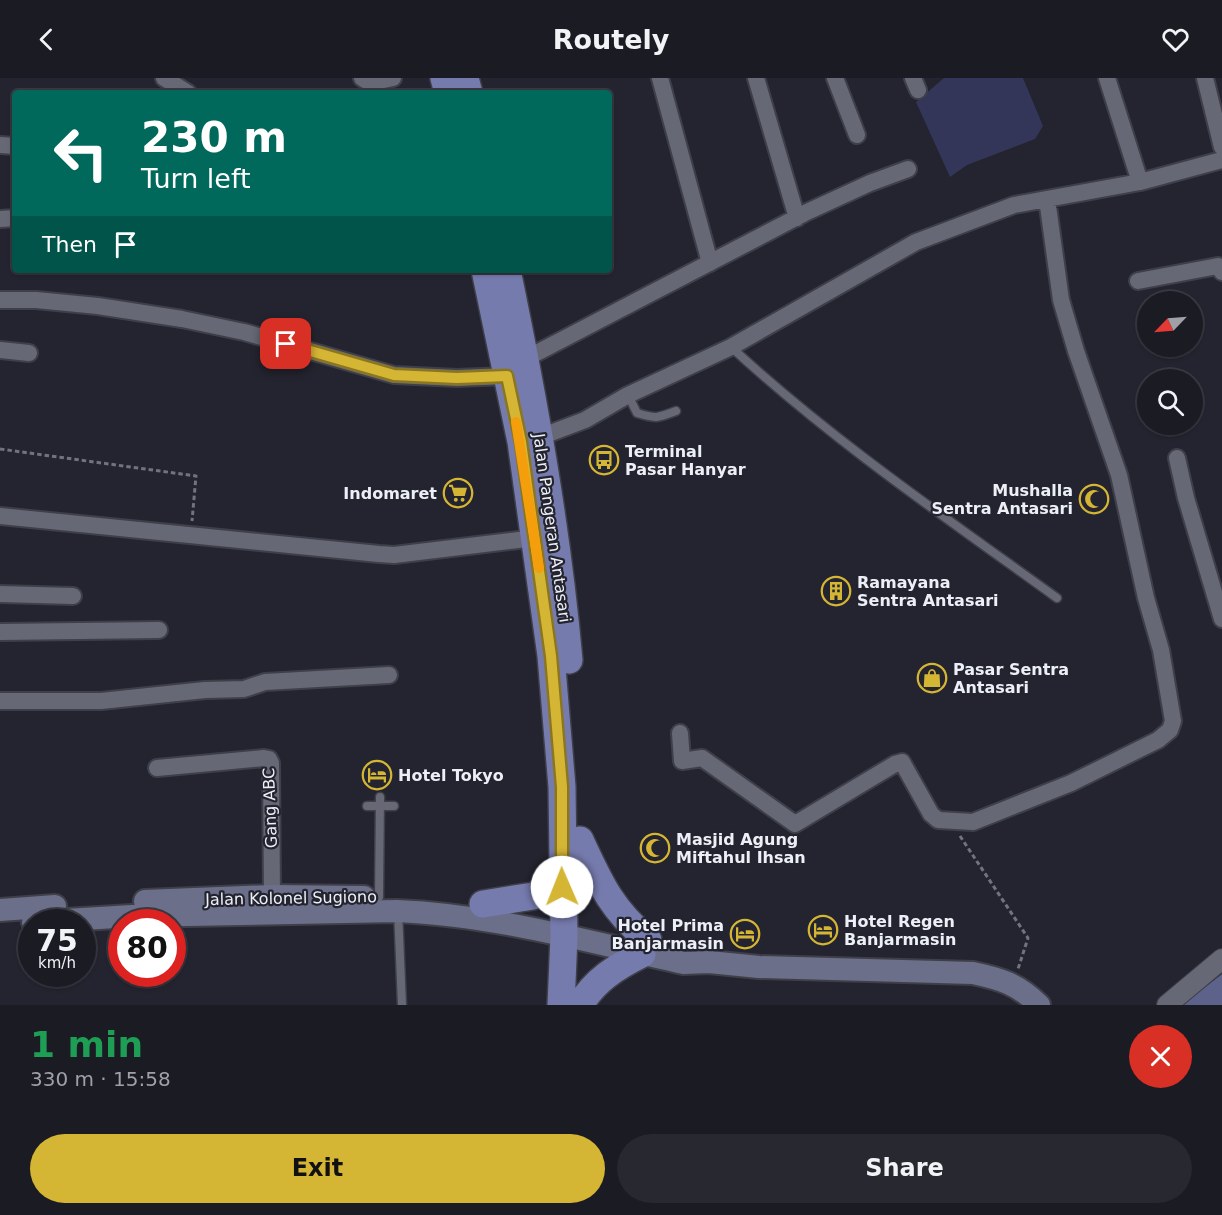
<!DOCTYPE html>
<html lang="en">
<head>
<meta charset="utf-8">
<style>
  :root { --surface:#1a1b23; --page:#272830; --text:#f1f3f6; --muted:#9fa1a6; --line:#383941; --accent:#d5b534 }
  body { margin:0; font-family:"DejaVu Sans",sans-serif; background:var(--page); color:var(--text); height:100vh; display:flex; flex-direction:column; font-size:22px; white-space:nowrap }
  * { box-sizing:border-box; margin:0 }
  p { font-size:20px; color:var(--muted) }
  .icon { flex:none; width:33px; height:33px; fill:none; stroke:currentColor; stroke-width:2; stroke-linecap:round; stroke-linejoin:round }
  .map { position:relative; height:927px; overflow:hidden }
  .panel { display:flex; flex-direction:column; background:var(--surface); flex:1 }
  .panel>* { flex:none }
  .hud { position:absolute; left:12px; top:12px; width:600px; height:183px; border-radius:6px; box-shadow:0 2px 4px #0004,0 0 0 2px var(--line); background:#00695c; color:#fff; overflow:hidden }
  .needle { width:39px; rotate:245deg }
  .controls { position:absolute; left:1137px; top:213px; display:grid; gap:12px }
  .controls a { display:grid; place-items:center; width:66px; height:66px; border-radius:50%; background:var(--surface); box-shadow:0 2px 4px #0004,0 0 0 2px var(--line); font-size:30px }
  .speed { position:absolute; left:18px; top:831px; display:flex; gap:12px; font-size:30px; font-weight:700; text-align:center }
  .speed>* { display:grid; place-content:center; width:78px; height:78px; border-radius:50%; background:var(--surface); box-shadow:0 2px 4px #0004,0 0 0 2px var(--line); line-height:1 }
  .speed small { font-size:15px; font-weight:400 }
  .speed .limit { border:9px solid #d22; background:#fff; color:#111 }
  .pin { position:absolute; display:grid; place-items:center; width:51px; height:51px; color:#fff; margin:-26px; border-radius:12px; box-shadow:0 3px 9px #0006 }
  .me { position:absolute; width:66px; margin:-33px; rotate:359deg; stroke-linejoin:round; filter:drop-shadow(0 0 4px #0008) }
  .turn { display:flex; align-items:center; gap:21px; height:126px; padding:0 30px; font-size:27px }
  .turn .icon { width:78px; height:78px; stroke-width:2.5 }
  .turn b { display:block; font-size:42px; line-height:51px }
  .then { display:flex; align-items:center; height:57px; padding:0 30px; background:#0003; gap:12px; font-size:22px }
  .round { display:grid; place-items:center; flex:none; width:63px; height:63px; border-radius:32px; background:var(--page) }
  .summary { display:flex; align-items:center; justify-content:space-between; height:102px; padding:0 30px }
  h1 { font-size:36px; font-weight:800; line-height:45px; color:#1e9e55 }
  .cta { display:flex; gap:12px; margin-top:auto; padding:12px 30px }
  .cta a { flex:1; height:69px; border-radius:36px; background:var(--accent); color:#111; font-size:24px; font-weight:800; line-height:69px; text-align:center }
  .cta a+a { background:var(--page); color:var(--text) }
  header { display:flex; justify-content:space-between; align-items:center; height:78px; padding:0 30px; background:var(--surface); font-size:27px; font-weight:800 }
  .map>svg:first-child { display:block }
  .green { fill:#333658 }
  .water { fill:#5d628a }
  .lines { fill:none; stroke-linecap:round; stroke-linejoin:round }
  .service-casing { stroke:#3e3f48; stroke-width:11 }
  .minor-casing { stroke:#3e3f48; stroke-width:20 }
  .tertiary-casing { stroke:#3e3f48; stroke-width:22 }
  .secondary-casing { stroke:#3e3f48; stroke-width:26 }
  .trunk-casing { stroke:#3e3f48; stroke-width:30 }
  .path { stroke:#72737d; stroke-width:3; stroke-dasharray:4.5 3; stroke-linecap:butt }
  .service { stroke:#676875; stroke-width:8 }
  .minor { stroke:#676875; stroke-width:16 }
  .tertiary { stroke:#676875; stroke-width:20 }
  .secondary { stroke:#6c6f8a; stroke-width:22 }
  .trunk { stroke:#767bae; stroke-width:27 }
  .route-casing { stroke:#8a7622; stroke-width:15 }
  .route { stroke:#d5b534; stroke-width:10 }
  .slow { stroke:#f59e0b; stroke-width:10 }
  .labels { text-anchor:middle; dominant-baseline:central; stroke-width:4.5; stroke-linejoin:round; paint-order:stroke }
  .poi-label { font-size:16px; font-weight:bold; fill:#edeff6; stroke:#23242f; text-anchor:start }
  .street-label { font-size:16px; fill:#edeff6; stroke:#23242f }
</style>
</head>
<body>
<header><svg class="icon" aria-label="back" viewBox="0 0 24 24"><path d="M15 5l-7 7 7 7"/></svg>Routely<svg class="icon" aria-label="heart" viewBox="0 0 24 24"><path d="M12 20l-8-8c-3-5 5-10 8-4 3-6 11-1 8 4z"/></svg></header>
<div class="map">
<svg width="1222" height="927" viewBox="0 0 1222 927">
  <rect width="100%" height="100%" fill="#23242f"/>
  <path class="green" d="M944,0H1023L1043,48L1035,61L967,87L950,99L916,24Z"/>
  <path class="water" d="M1222,896V927H1182Z"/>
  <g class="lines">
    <g class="service-casing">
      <path id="service" d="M731,269C832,362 946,440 1057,520
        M628,317L637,335C656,341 658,340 676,333
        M367,728H394
        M379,819L380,719
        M398,833L402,927"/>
    </g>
    <g class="minor-casing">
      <path id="minor" d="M164,0L188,15
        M362,0L370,5L393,0
        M660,0L710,185
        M756,0L797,140
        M835,0L857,57
        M913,0L918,12
        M1107,0L1140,104
        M1205,0L1222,69
        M0,67L15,68
        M0,141L15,140
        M1138,203L1218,188L1222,194
        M0,222H36L98,228L182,241L244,254L394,297L457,300L507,298
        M0,272L29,275
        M525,281L807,134L870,105L908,91
        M540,359L585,342L628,317L731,269L916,164L1014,127L1140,104L1222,82
        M1177,380L1186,420L1222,541
        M0,438L379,476L394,477L535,460
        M0,516L73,518
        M0,554L159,552
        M0,623H101L205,612L244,611L265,604L389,597
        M680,655L682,683L702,680L795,746L895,686L902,684L931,736L938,742L973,744L1071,705L1158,662L1170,652L1173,643L1161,572L1146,520L1119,397L1076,273L1061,222L1047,121
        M157,690L264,680L269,681L271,685L272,818"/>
    </g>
    <g class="tertiary-casing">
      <path id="tertiary" d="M1167,927L1222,881"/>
    </g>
    <g class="secondary-casing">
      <path id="secondary" d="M145,823L272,818L364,819
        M0,832L55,828
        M33,844L132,838L397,833C495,837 589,864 684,885L709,884L759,889L973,895C1001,901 1018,906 1039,927"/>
    </g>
    <g class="trunk-casing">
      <path id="trunk" d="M444,0L448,15
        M465,0L469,15
        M485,192L521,364L551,578L562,709L564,858L561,927
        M507,192C534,322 557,449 569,582
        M580,762C600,805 611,831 648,862
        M483,826L533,818L543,814L562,792
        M580,927C595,902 616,889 642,876"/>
    </g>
    <path class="path" d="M0,371L196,398L192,443
      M960,758L1028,860L1018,891"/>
    <use href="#service" class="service"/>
    <use href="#minor" class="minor"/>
    <use href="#tertiary" class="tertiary"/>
    <use href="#secondary" class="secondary"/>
    <use href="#trunk" class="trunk"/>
  </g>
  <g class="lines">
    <g class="route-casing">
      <path id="route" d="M286,266L394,297L457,300L507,298L521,364L551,578L562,709V809"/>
    </g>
    <use href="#route" class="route"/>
    <path class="slow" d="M516,344L539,490"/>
  </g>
  <defs>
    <g id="bus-ring" transform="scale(1.5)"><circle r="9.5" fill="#23242f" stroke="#d5b534" stroke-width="1.5"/><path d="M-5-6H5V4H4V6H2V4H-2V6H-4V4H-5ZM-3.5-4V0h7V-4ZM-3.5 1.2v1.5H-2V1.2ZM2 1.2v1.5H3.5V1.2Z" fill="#d5b534"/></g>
    <g id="supermarket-ring" transform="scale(1.5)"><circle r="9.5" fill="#23242f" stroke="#d5b534" stroke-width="1.5"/><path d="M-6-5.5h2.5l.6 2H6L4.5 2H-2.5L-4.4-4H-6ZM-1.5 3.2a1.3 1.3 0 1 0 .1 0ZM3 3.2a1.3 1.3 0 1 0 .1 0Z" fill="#d5b534"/></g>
    <g id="mosque-ring" transform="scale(1.5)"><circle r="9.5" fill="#23242f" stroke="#d5b534" stroke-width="1.5"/><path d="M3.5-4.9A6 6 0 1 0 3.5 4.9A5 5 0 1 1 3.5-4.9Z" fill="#d5b534"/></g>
    <g id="building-ring" transform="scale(1.5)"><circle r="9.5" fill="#23242f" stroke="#d5b534" stroke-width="1.5"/><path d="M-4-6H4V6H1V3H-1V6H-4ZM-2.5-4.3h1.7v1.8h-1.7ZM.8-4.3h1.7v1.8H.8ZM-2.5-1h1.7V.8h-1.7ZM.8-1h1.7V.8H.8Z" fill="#d5b534"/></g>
    <g id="shop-ring" transform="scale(1.5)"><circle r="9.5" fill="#23242f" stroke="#d5b534" stroke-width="1.5"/><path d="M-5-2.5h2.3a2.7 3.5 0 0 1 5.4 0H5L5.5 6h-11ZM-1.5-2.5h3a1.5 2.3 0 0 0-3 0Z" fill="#d5b534"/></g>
    <g id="hotel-ring" transform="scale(1.5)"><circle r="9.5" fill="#23242f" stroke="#d5b534" stroke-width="1.5"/><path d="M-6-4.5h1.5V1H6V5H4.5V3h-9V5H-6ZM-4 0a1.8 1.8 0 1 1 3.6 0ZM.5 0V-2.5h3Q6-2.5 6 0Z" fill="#d5b534"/></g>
  </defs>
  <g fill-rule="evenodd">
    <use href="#bus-ring" x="604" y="382"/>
    <use href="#supermarket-ring" x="458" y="415"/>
    <use href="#mosque-ring" x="1094" y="421"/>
    <use href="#building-ring" x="836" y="513"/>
    <use href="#shop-ring" x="932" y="600"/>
    <use href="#hotel-ring" x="377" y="697"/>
    <use href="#mosque-ring" x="655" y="770"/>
    <use href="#hotel-ring" x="823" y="852"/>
    <use href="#hotel-ring" x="745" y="856"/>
  </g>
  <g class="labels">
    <g class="poi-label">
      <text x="625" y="373">Terminal<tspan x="625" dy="18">Pasar Hanyar</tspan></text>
      <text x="1073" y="412" text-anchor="end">Mushalla<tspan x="1073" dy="18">Sentra Antasari</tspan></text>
      <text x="437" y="415" text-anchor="end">Indomaret</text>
      <text x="857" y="504">Ramayana<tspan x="857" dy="18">Sentra Antasari</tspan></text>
      <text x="953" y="591">Pasar Sentra<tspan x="953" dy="18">Antasari</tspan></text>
      <text x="398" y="697">Hotel Tokyo</text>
      <text x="676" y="761">Masjid Agung<tspan x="676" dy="18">Miftahul Ihsan</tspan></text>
      <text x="844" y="843">Hotel Regen<tspan x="844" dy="18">Banjarmasin</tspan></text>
      <text x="724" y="847" text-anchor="end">Hotel Prima<tspan x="724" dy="18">Banjarmasin</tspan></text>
    </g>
    <g class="street-label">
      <text transform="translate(552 450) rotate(82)">Jalan Pangeran Antasari</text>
      <text transform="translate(270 730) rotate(-92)">Gang ABC</text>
      <text transform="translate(291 820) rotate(-1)">Jalan Kolonel Sugiono</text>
    </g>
  </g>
</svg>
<div class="controls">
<a><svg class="needle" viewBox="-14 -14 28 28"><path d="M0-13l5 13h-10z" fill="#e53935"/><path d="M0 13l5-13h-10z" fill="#9fa1a6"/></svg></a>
<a><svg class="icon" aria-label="search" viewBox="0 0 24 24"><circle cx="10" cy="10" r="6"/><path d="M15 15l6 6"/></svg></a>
</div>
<div class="speed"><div>75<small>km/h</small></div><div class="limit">80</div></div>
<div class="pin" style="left:286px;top:266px;background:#d93025"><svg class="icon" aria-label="arrive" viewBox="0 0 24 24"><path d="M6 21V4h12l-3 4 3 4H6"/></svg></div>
<svg class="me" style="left:562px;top:809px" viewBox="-20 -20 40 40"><circle r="19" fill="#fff"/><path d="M0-13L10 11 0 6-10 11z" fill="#d5b534"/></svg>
<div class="hud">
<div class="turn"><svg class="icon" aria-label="left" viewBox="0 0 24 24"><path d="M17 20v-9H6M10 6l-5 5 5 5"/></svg><div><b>230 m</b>Turn left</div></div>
<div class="then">Then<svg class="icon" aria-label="arrive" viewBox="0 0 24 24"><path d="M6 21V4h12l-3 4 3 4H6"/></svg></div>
</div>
</div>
<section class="panel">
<div class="summary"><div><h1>1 min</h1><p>330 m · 15:58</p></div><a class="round" style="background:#d93025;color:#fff"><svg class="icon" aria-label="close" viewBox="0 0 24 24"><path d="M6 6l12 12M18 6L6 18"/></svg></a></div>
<div class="cta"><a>Exit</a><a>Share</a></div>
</section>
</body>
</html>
